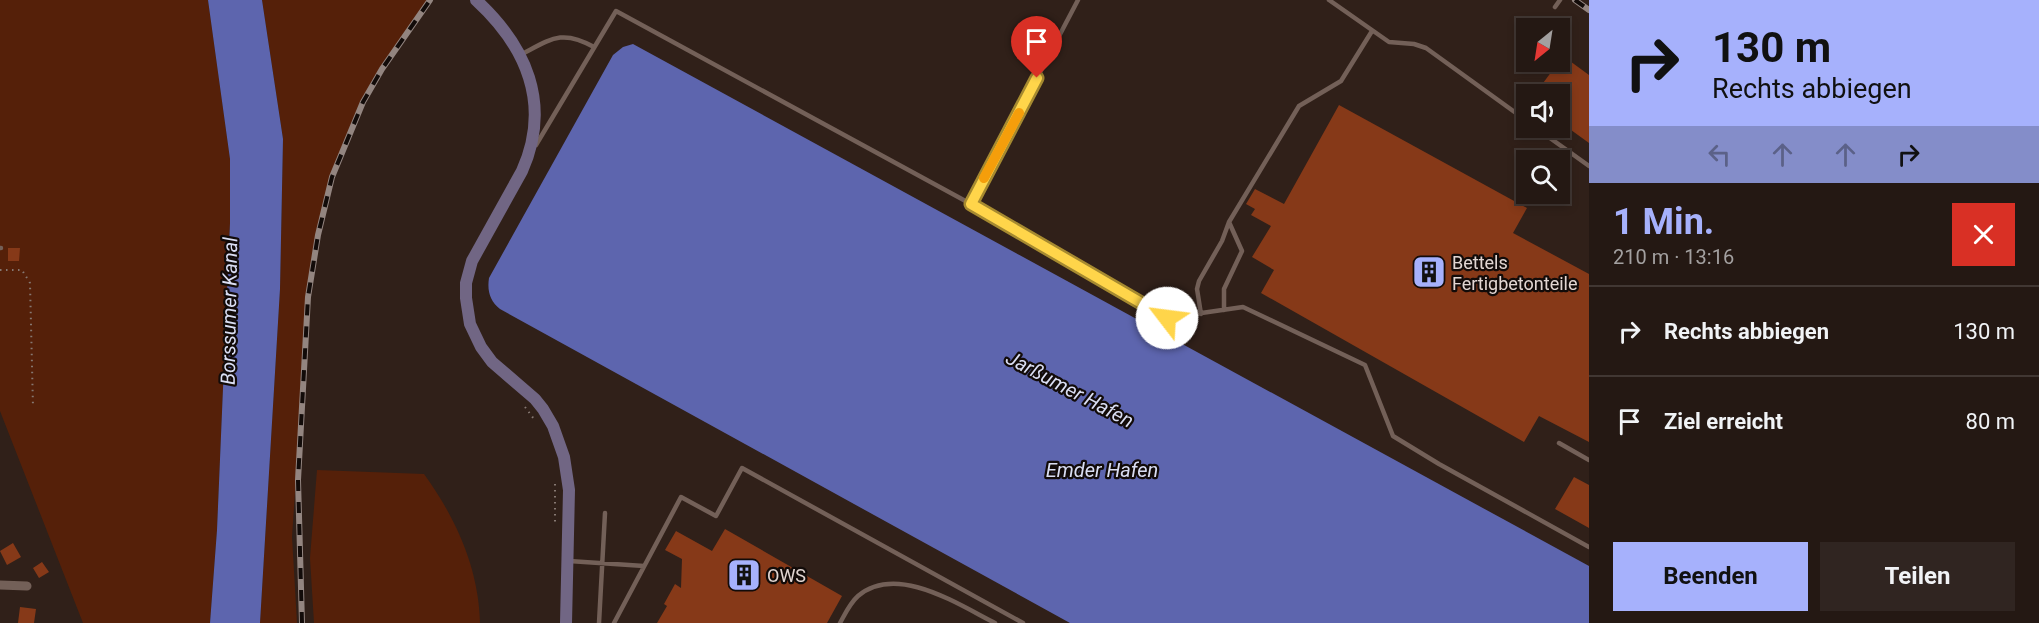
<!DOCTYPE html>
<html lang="de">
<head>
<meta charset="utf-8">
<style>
  :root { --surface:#241813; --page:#302521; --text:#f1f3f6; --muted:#a3a0a0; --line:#413733; --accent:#a6b1fc }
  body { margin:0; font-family:Roboto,sans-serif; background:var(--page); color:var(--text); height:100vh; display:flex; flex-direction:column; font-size:22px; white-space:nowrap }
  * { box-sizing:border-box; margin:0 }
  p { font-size:20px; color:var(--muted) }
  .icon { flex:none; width:33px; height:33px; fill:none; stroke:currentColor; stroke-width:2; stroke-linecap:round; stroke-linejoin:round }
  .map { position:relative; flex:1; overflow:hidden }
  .drawer { display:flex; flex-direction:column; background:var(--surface); width:450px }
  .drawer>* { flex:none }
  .hud { background:#a6b1fc; color:#111; overflow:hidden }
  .needle { width:39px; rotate:210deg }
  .tools { position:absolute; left:1516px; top:18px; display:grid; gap:12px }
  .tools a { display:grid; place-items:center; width:54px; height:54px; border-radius:0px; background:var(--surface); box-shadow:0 3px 9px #0003,0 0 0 2px var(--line); font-size:30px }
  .pin { position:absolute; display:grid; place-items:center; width:51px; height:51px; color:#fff; margin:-62px -26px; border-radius:50% 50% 50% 0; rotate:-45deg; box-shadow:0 0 6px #0007 }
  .pin .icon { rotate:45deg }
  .me { position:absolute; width:66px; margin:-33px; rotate:300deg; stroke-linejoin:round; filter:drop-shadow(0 0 4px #0008) }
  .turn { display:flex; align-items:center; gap:21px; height:126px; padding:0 24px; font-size:27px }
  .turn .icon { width:78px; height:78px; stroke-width:2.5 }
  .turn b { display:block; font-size:42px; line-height:51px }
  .lanes { display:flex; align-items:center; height:57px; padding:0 24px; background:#0003; justify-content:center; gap:30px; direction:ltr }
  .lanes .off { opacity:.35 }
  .round { display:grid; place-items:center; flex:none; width:63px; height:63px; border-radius:0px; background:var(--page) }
  .overview { display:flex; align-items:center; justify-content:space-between; height:102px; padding:0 24px }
  h1 { font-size:36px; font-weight:700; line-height:45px; color:var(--accent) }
  .button { display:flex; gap:12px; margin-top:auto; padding:12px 24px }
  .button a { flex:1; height:69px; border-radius:0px; background:var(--accent); color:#111; font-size:24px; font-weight:700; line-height:69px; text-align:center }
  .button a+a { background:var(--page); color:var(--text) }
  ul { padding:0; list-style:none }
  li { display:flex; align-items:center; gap:18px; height:90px; padding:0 24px; border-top:2px solid var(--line) }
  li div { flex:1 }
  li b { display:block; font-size:22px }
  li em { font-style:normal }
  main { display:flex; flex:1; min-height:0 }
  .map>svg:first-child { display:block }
  .green { fill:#552009 }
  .water { fill:#5d65ae }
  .building { fill:#863918 }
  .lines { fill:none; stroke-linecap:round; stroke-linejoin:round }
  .path { stroke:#867872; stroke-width:2; stroke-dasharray:1.5 4.5; stroke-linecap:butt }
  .lane { stroke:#736058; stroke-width:4.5 }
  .street { stroke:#736058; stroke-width:9 }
  .secondary { stroke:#716684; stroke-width:12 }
  .rail-casing { stroke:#938580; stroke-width:6 }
  .rail { stroke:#120b09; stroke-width:4; stroke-dasharray:11; stroke-linecap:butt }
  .route-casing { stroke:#a68a30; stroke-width:15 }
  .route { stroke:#ffd54a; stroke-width:10 }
  .slow { stroke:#f59e0b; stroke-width:10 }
  .labels { text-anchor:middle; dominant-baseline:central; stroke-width:4.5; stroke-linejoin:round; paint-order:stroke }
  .poi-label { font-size:18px; fill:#e2d6d2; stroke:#120b09; text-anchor:start }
  .water-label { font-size:20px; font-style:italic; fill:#dadef3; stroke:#120b09 }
</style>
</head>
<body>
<main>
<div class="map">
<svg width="1589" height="623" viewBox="0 0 1589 623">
  <rect width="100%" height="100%" fill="#302019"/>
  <path class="green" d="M0,0H208L230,159V223L217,530L210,623H83L0,411Z
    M262,0H430L382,69L363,102L332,177L318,235L308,297L292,537L297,623H260L280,289L283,139Z
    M317,470L424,474C456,518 479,569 480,623H314L310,558Z"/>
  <path class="water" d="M208,0H262L283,139L280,289L260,623H210L217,530L230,223V159Z
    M633,44L1589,566V623H1070L500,309C490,301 487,291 489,278L613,55L623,47Z"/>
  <path class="building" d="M1563,56L1589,75V143L1560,122V94H1535Z
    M1339,105L1527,208L1513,233L1589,274V442L1539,416L1524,442L1261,293L1274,270L1252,257L1271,226L1251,215L1255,209L1246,204L1255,189L1284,204Z
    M8,248H20L19,261H8Z
    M1574,477L1589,485V528L1555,509Z
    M725,529L842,596L827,623H657L667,606L664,604L675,584L681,588L682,559L665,550L676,531L712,551Z
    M13,543L21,557L7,565L0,551Z
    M42,562L49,572L39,578L33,568Z
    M20,607L36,609L34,623H18Z"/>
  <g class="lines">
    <path class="path" d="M0,270H22L30,283L33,407
      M525,407L534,419
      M555,484V523"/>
    <path class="lane" d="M1329,0L1389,42L1414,44L1426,48L1527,121
      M1555,7L1560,0
      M522,54C551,39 562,29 594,47
      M1536,128L1589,166
      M536,145L616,11L971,204L1167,318L1243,307L1365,365L1393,436L1439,464L1589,547
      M971,204L1078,0
      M0,248H1
      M1224,310V289L1242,251L1229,222L1299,106L1341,81L1372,31
      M1201,314L1197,289L1199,281L1222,241L1229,222
      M1559,443L1589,460
      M569,561L644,566
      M599,623L605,513
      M614,623L681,497L716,516L742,468L1023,623
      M840,623C845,614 850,603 858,596C897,563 959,605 995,623"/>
    <path class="street" d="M0,585L27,586"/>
    <path class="secondary" d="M476,0C526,46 552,104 522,171L472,261L466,283V298L470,324L481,347L492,362L535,399L543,409L553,426L564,457L569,490L566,623"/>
    <g class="rail-casing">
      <path id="rail" d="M1575,0L1589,10
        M302,623L298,480L308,297L318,235L332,177L363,102L382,69L430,0"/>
    </g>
    <use href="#rail" class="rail"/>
  </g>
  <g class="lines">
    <g class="route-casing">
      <path id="route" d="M1037,78L971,204L1167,318"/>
    </g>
    <use href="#route" class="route"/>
    <path class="slow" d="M984,178L1019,113"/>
  </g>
  <defs>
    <g id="building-square" transform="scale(1.725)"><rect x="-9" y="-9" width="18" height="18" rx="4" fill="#a6b1fc" stroke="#120b09"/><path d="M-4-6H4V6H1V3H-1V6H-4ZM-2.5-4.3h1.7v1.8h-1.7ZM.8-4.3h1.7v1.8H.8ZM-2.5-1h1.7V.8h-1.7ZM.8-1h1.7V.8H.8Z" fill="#111"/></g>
  </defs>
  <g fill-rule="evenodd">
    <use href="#building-square" x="1429" y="272"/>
    <use href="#building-square" x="744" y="575"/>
  </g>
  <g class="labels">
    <g class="poi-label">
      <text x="1452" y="262">Bettels<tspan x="1452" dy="21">Fertigbetonteile</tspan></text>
      <text x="767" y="575">OWS</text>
    </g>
    <g class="water-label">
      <text transform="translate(229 311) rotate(-89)">Borssumer Kanal</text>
      <text transform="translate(1070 389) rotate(28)">Jarßumer Hafen</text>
      <text x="1102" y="470">Emder Hafen</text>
    </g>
  </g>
</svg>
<div class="tools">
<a><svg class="needle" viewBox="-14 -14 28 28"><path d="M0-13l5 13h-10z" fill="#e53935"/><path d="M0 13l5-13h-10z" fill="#a3a0a0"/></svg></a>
<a><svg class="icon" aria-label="sound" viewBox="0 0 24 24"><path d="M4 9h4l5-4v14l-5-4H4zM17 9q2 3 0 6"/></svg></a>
<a><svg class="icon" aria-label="search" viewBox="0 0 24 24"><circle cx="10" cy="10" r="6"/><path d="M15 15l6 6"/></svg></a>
</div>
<div class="pin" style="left:1037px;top:78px;background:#d93025"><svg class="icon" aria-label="arrive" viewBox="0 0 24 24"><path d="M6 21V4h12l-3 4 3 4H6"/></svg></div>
<svg class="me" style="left:1167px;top:318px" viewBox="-20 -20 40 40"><circle r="19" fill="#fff"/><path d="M0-13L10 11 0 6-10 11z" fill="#ffd54a"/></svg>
</div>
<section class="drawer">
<div class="hud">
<div class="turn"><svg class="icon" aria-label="right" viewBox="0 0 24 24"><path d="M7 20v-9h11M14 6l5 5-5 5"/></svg><div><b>130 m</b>Rechts abbiegen</div></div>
<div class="lanes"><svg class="icon off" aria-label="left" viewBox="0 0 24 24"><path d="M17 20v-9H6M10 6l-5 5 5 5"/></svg><svg class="icon off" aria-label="ahead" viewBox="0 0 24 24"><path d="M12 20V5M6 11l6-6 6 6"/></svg><svg class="icon off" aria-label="ahead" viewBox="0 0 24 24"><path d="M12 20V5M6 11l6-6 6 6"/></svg><svg class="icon" aria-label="right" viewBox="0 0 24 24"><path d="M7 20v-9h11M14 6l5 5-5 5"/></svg></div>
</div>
<div class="overview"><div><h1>1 Min.</h1><p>210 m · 13:16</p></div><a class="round" style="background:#d93025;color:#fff"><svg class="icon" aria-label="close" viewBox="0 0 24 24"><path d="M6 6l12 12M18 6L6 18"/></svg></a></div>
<ul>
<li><svg class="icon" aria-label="right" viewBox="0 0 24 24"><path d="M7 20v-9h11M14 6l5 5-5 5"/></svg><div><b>Rechts abbiegen</b></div><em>130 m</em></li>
<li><svg class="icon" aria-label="arrive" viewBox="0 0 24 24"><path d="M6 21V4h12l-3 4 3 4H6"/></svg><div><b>Ziel erreicht</b></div><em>80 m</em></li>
</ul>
<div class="button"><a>Beenden</a><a>Teilen</a></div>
</section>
</main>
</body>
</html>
